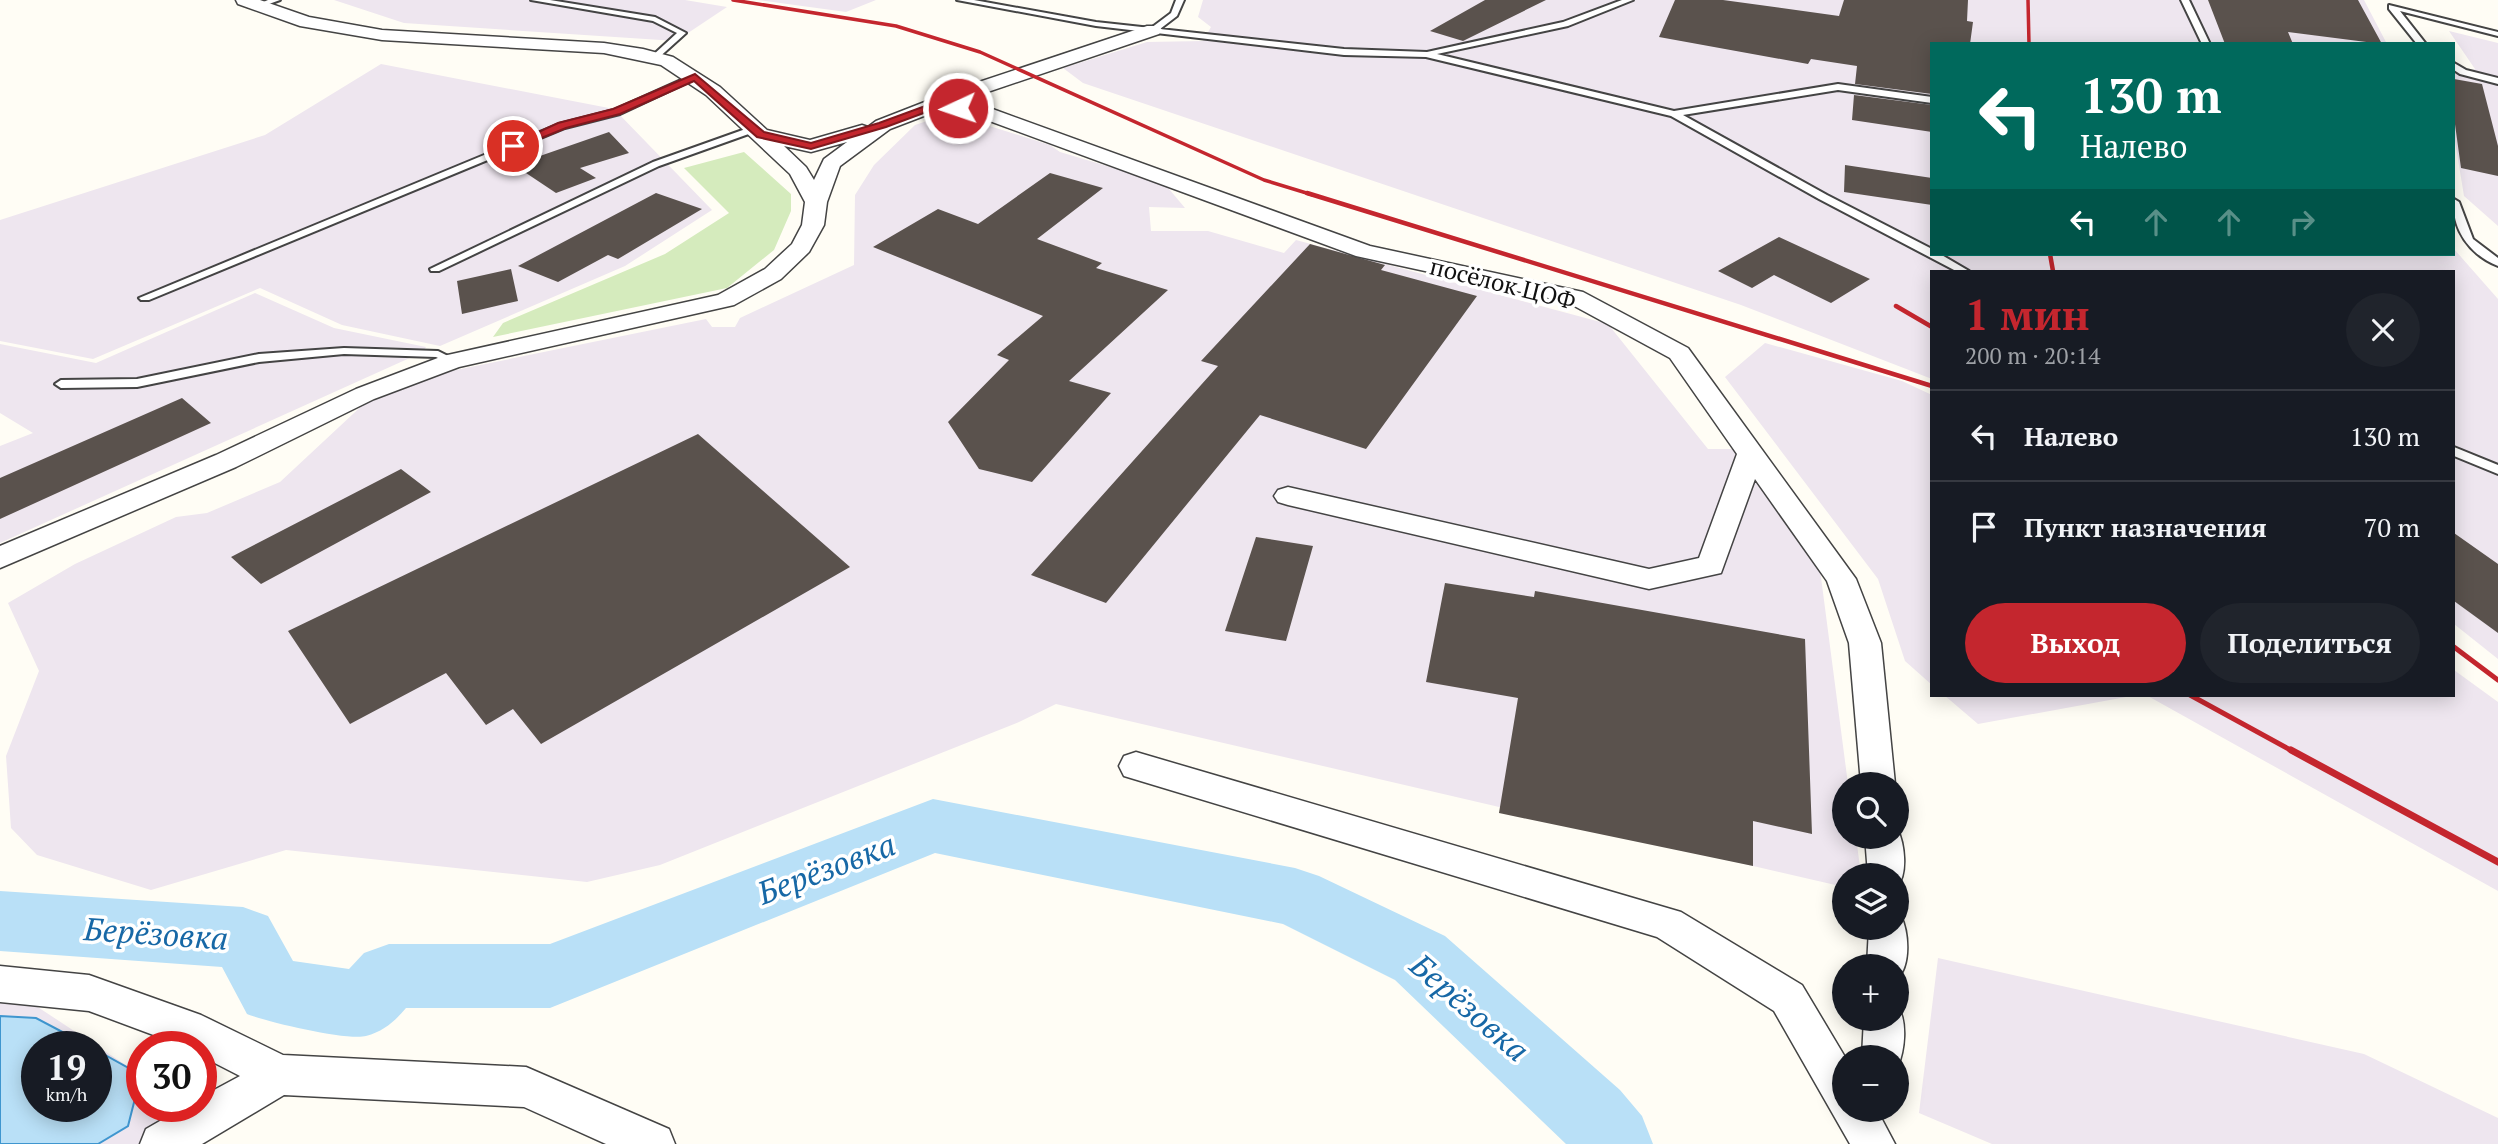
<!DOCTYPE html>
<html lang="ru">
<head>
<meta charset="utf-8">
<style>
  :root { --surface:#171b24; --page:#20242c; --text:#f1f3f6; --muted:#9ea1a6; --line:#363941; --accent:#c4262e }
  body { margin:0; font-family:"PT Serif",serif; background:var(--page); color:var(--text); height:100vh; display:flex; flex-direction:column; font-size:26px; white-space:nowrap }
  * { box-sizing:border-box; margin:0 }
  p { font-size:23px; color:var(--muted) }
  .icon { flex:none; width:38px; height:38px; fill:none; stroke:currentColor; stroke-width:2; stroke-linecap:round; stroke-linejoin:round }
  .map { position:relative; flex:1; overflow:hidden }
  .sheet { position:absolute; left:1930px; top:270px; width:525px; height:427px; display:flex; flex-direction:column; background:var(--surface); border-radius:0px; box-shadow:0 4px 18px #0003 }
  .sheet>* { flex:none }
  .hud { position:absolute; left:1930px; top:42px; width:525px; height:214px; border-radius:0px; box-shadow:0 4px 18px #0003; background:#00695c; color:#fff; overflow:hidden }
  .fabs { position:absolute; left:1832px; top:772px; display:grid; gap:14px }
  .fabs a { display:grid; place-items:center; width:77px; height:77px; border-radius:50%; background:var(--surface); box-shadow:0 4px 18px #0003; font-size:35px }
  .speed { position:absolute; left:21px; top:1031px; display:flex; gap:14px; font-size:35px; font-weight:700; text-align:center }
  .speed>* { display:grid; place-content:center; width:91px; height:91px; border-radius:50%; background:var(--surface); box-shadow:0 4px 18px #0003; line-height:1 }
  .speed small { font-size:18px; font-weight:400 }
  .speed .limit { border:10px solid #d22; background:#fff; color:#111 }
  .pin { position:absolute; display:grid; place-items:center; width:60px; height:60px; color:#fff; margin:-30px; border:4px solid #fff; border-radius:50%; box-shadow:0 2px 7px #0007 }
  .me { position:absolute; width:77px; margin:-38px; rotate:267deg; stroke-linejoin:round; filter:drop-shadow(0 0 5px #0008) }
  .turn { display:flex; align-items:center; gap:24px; height:147px; padding:0 35px; font-size:32px }
  .turn .icon { width:91px; height:91px; stroke-width:2.5 }
  .turn b { display:block; font-size:49px; line-height:60px }
  .lanes { display:flex; align-items:center; height:66px; padding:0 35px; background:#0003; justify-content:center; gap:35px; direction:ltr }
  .lanes .off { opacity:.35 }
  .round { display:grid; place-items:center; flex:none; width:74px; height:74px; border-radius:37px; background:var(--page) }
  .summary { display:flex; align-items:center; justify-content:space-between; height:119px; padding:0 35px }
  h1 { font-size:42px; font-weight:700; line-height:52px; color:var(--accent) }
  .button { display:flex; gap:14px; margin-top:auto; padding:14px 35px }
  .button a { flex:1; height:80px; border-radius:42px; background:var(--accent); color:#fff; font-size:28px; font-weight:700; line-height:80px; text-align:center }
  .button a+a { background:var(--page); color:var(--text) }
  ul { padding:0; list-style:none }
  li { display:flex; align-items:center; gap:21px; height:91px; padding:0 35px; border-top:2px solid var(--line) }
  li div { flex:1 }
  li b { display:block; font-size:26px }
  li em { font-style:normal }
  .map>svg:first-child { display:block }
  .industrial { fill:#eee6ef; fill-rule:evenodd }
  .green { fill:#d5ebbd }
  .water { fill:#b9e0f7; stroke:#3f96cf; stroke-width:2 }
  .lines { fill:none; stroke-linecap:round; stroke-linejoin:round }
  .river { fill:#b9e0f7; fill-rule:evenodd }
  .building { fill:#5a524d }
  .lane-casing { stroke:#444; stroke-width:4 }
  .street-casing { stroke:#444; stroke-width:3 }
  .lane { fill:#fff; fill-rule:evenodd }
  .street { fill:#fff; fill-rule:evenodd }
  .rail-far3 { stroke:#c4262e; stroke-width:3.5 }
  .rail-far2 { stroke:#c4262e; stroke-width:4.5 }
  .rail-far1 { stroke:#c4262e; stroke-width:5 }
  .rail { stroke:#c4262e; stroke-width:7 }
  .route { fill:#c4262e; stroke:#7f191e; stroke-width:2 }
  .labels { text-anchor:middle; dominant-baseline:central; stroke-width:7; stroke-linejoin:round; paint-order:stroke }
  .street-label { font-size:24px; fill:#111; stroke:#fff }
  .near-water-label { font-size:32px; font-style:italic; fill:#1768a6; stroke:#fff }
</style>
</head>
<body>
<div class="map">
<svg width="2498" height="1144" viewBox="0 0 2498 1144">
  <rect width="100%" height="100%" fill="#fffdf5"/>
  <path class="industrial" d="M334,0H685L727,7L676,41L404,23Z
    M758,0H876L846,12Z
    M1203,0H2364L2387,44H1932V254H2454V249L2498,299V659L2454,624V271H1932V379L1741,305L1083,83L1063,68L1147,42L1203,41L1211,27L1198,17Z
    M2449,31L2498,43V226L2464,196L2454,135V74L2475,69Z
    M381,64L614,109L712,210L625,266L440,346L342,325L260,288L93,359L0,341V220L265,135Z
    M961,117L1050,145L1060,152L1164,183L1185,208L1149,207L1151,231H1208L1284,253L1296,240L1608,324L1708,449H1733L1819,562L1848,784H1844V836L1856,837L1861,875H1844V887L1056,704L1019,722L660,865L587,882L286,850L151,890L37,855L11,828L6,756L39,671L8,603L75,564L176,517L207,513L280,482L368,400L436,374L706,319L712,327H735L740,318L854,265L855,195L874,165L915,125L930,120Z
    M255,293L334,328L426,347L423,352L0,543V446L33,433L0,413V344L96,363Z
    M1765,343L1902,381L1932,395V685L1905,661L1878,579L1725,377Z
    M2454,670L2498,702V891L2146,695H2454Z
    M1944,695H2137L1978,724Z
    M1938,958L2364,1054L2498,1118V1144H1992L1919,1113Z
    M0,995L21,996L141,1075L142,1106H157L175,1144H0ZM37,1046H96V1106H37Z"/>
  <path class="green" d="M744,152L791,194V211L774,250L727,288L493,337L503,323L665,254L729,213L684,168Z"/>
  <path class="water" d="M0,1016L36,1018L89,1046H37V1106H96V1050L141,1075L128,1126L98,1144H0Z"/>
  <g class="lines">
    <path class="river" d="M933,799L1295,868L1319,876L1445,936L1620,1090L1642,1116L1653,1144H1566L1395,980L1283,924L935,853L550,1008H406C394,1022 384,1031 366,1036C348,1041 267,1022 247,1014L222,967L0,951V891L243,907L268,916L293,961L349,969L364,953L389,944H550Z"/>
  </g>
  <path class="building" d="M1485,0H1546L1463,41L1430,31Z
    M1675,0H1723L1839,16L1844,0H1968L1967,21L1973,22L1970,44H1932V94L1855,84L1857,66L1811,59L1808,64L1659,37Z
    M2208,0H2358L2382,44L2288,32L2293,44H2225Z
    M2454,79L2482,84L2498,146V176L2461,168L2454,117Z
    M1854,95L1932,105V132L1852,120Z
    M609,132L629,153L580,168L596,178L556,193L514,165Z
    M1845,165L1932,178V205L1844,192Z
    M1050,173L1103,188L1037,239L1102,263L1096,268L1168,290L1069,381L1111,393L1032,482L979,469L948,422L1009,360L997,355L1043,316L873,247L938,209L978,224Z
    M656,193L702,209L618,259L608,255L558,282L518,266Z
    M1779,237L1870,279L1831,303L1774,275L1752,288L1718,271Z
    M1310,244L1385,265L1381,270L1477,296L1366,449L1260,415L1106,603L1031,575L1218,366L1201,361Z
    M511,269L518,301L462,314L457,281Z
    M182,398L211,423L0,519V478Z
    M698,434L850,567L541,744L513,709L486,725L446,673L350,724L288,631Z
    M401,469L431,492L261,584L231,557Z
    M2454,533L2498,564V633L2454,601Z
    M1256,537L1313,546L1286,641L1225,631Z
    M1445,583L1534,597L1535,591L1805,639L1812,834L1753,821V866L1499,813L1518,698L1426,682Z"/>
  <g class="lines">
    <g class="lane-casing">
      <path id="lane" d="M268,0H280L258,8L254,6Z
        M531,0H550L655,17L686,33L655,61L652,60V56L677,33L653,21Z
        M957,0H974L1096,22L1151,28L1171,13L1176,0H1184L1177,16L1160,29L1344,49L1427,52L1563,22L1622,0H1633L1568,26L1437,54L1674,111L1838,84L1932,97V103L1838,90L1683,115L1827,195L1932,249V254H1940L1969,271H1956L1819,199L1671,116L1426,57L1344,55L1096,26Z
        M2181,0H2189L2210,44H2202Z
        M2389,5L2498,32V36L2400,11L2426,44H2417L2389,9Z
        M2454,63L2466,70L2498,78V84L2460,74L2454,70Z
        M692,75L699,77L620,114L565,128L149,300H141L139,298L559,124L614,110Z
        M754,126L757,127V131L659,166L439,271H431L430,269L653,162Z
        M2454,199L2459,202L2473,239L2498,258V266C2470,255 2451,229 2454,199Z
        M344,348L438,351L458,361L452,365L436,357L344,354L259,362L137,387L61,388L55,384L61,380L137,379L259,354Z
        M2454,447L2498,465V474L2454,456Z"/>
    </g>
    <g class="street-casing">
      <path id="street" d="M236,0H260L309,17L382,30L604,43L643,49L673,57L720,87L767,130L810,140L862,125L868,127L876,121L958,89L1147,26H1159L1162,30L1159,34L958,102L987,107L1370,246L1583,292L1688,348L1856,579L1881,643L1895,784H1861L1849,643L1827,581L1755,479L1721,573L1649,589L1288,505L1278,502L1274,496L1278,490L1288,487L1649,569L1699,558L1737,454L1670,358L1567,302L1356,256L976,116L937,111L890,129L840,166L827,202L824,225L809,252L781,279L734,305L459,367L374,399L236,467L0,568V546L216,455L356,389L443,356L718,295L765,269L792,244L802,225L805,202L790,174L706,95L661,65L604,53L382,40L300,26L238,4ZM847,142L824,159L814,180L806,167L784,146L811,152Z
        M1136,752L1681,912L1802,985L1845,1057L1844,1110H1877L1895,1144H1850L1774,1011L1657,937L1124,776L1119,766L1124,756Z
        M1897,828C1905,844 1908,874 1897,887V875H1868L1865,836H1897Z
        M1897,915L1901,916C1909,933 1911,966 1897,979V966H1867L1869,928H1897Z
        M0,966L89,975L201,1015L283,1055L526,1067L669,1129L675,1144H606L524,1107L284,1095L202,1144H140L146,1129L186,1106H201V1097L240,1076L201,1056V1046H183L89,1011L0,1002Z
        M1897,1004C1908,1022 1905,1050 1897,1069V1057H1862L1864,1018H1897Z"/>
    </g>
    <use href="#lane" class="lane"/>
    <use href="#street" class="street"/>
    <path class="rail-far3" d="M733,0L896,26L980,52L1264,180L1313,195
      M2028,0L2029,44"/>
    <path class="rail-far2" d="M1307,193L1932,386
      M2050,254L2053,271
      M1896,306L1932,327"/>
    <path class="rail-far1" d="M2454,647L2498,680
      M2190,695L2294,752"/>
    <path class="rail" d="M2291,750L2498,862"/>
  </g>
  <path class="route" d="M695,74L764,132L811,143L879,123L936,102L963,108L958,111L937,108L886,127L811,149L757,137L694,81L620,114L566,128L517,148L508,146L558,123L613,109Z"/>
  <g class="labels">
    <g class="street-label">
      <text transform="translate(1503 283) rotate(14)">посёлок ЦОФ</text>
    </g>
    <g class="near-water-label">
      <text transform="translate(826 868) rotate(-21)">Берёзовка</text>
      <text transform="translate(156 933) rotate(4)">Берёзовка</text>
      <text transform="translate(1470 1007) rotate(41)">Берёзовка</text>
    </g>
  </g>
</svg>
<div class="fabs">
<a><svg class="icon" aria-label="search" viewBox="0 0 24 24"><circle cx="10" cy="10" r="6"/><path d="M15 15l6 6"/></svg></a>
<a><svg class="icon" aria-label="layers" viewBox="0 0 24 24"><path d="M12 4l9 5-9 5-9-5zM3 14l9 5 9-5"/></svg></a>
<a>+</a>
<a>−</a>
</div>
<div class="speed"><div>19<small>km/h</small></div><div class="limit">30</div></div>
<div class="pin" style="left:513px;top:146px;background:#d93025"><svg class="icon" aria-label="arrive" viewBox="0 0 24 24"><path d="M6 21V4h12l-3 4 3 4H6"/></svg></div>
<svg class="me" style="left:958px;top:108px" viewBox="-20 -20 40 40"><circle r="17" fill="#c4262e" stroke="#fff" stroke-width="3"/><path d="M0-11L8 9 0 5-8 9z" fill="#fff"/></svg>
<div class="hud">
<div class="turn"><svg class="icon" aria-label="left" viewBox="0 0 24 24"><path d="M17 20v-9H6M10 6l-5 5 5 5"/></svg><div><b>130 m</b>Налево</div></div>
<div class="lanes"><svg class="icon" aria-label="left" viewBox="0 0 24 24"><path d="M17 20v-9H6M10 6l-5 5 5 5"/></svg><svg class="icon off" aria-label="ahead" viewBox="0 0 24 24"><path d="M12 20V5M6 11l6-6 6 6"/></svg><svg class="icon off" aria-label="ahead" viewBox="0 0 24 24"><path d="M12 20V5M6 11l6-6 6 6"/></svg><svg class="icon off" aria-label="right" viewBox="0 0 24 24"><path d="M7 20v-9h11M14 6l5 5-5 5"/></svg></div>
</div>
<section class="sheet">
<div class="summary"><div><h1>1 мин</h1><p>200 m · 20:14</p></div><a class="round"><svg class="icon" aria-label="close" viewBox="0 0 24 24"><path d="M6 6l12 12M18 6L6 18"/></svg></a></div>
<ul>
<li><svg class="icon" aria-label="left" viewBox="0 0 24 24"><path d="M17 20v-9H6M10 6l-5 5 5 5"/></svg><div><b>Налево</b></div><em>130 m</em></li>
<li><svg class="icon" aria-label="arrive" viewBox="0 0 24 24"><path d="M6 21V4h12l-3 4 3 4H6"/></svg><div><b>Пункт назначения</b></div><em>70 m</em></li>
</ul>
<div class="button"><a>Выход</a><a>Поделиться</a></div>
</section>
</div>
</body>
</html>
